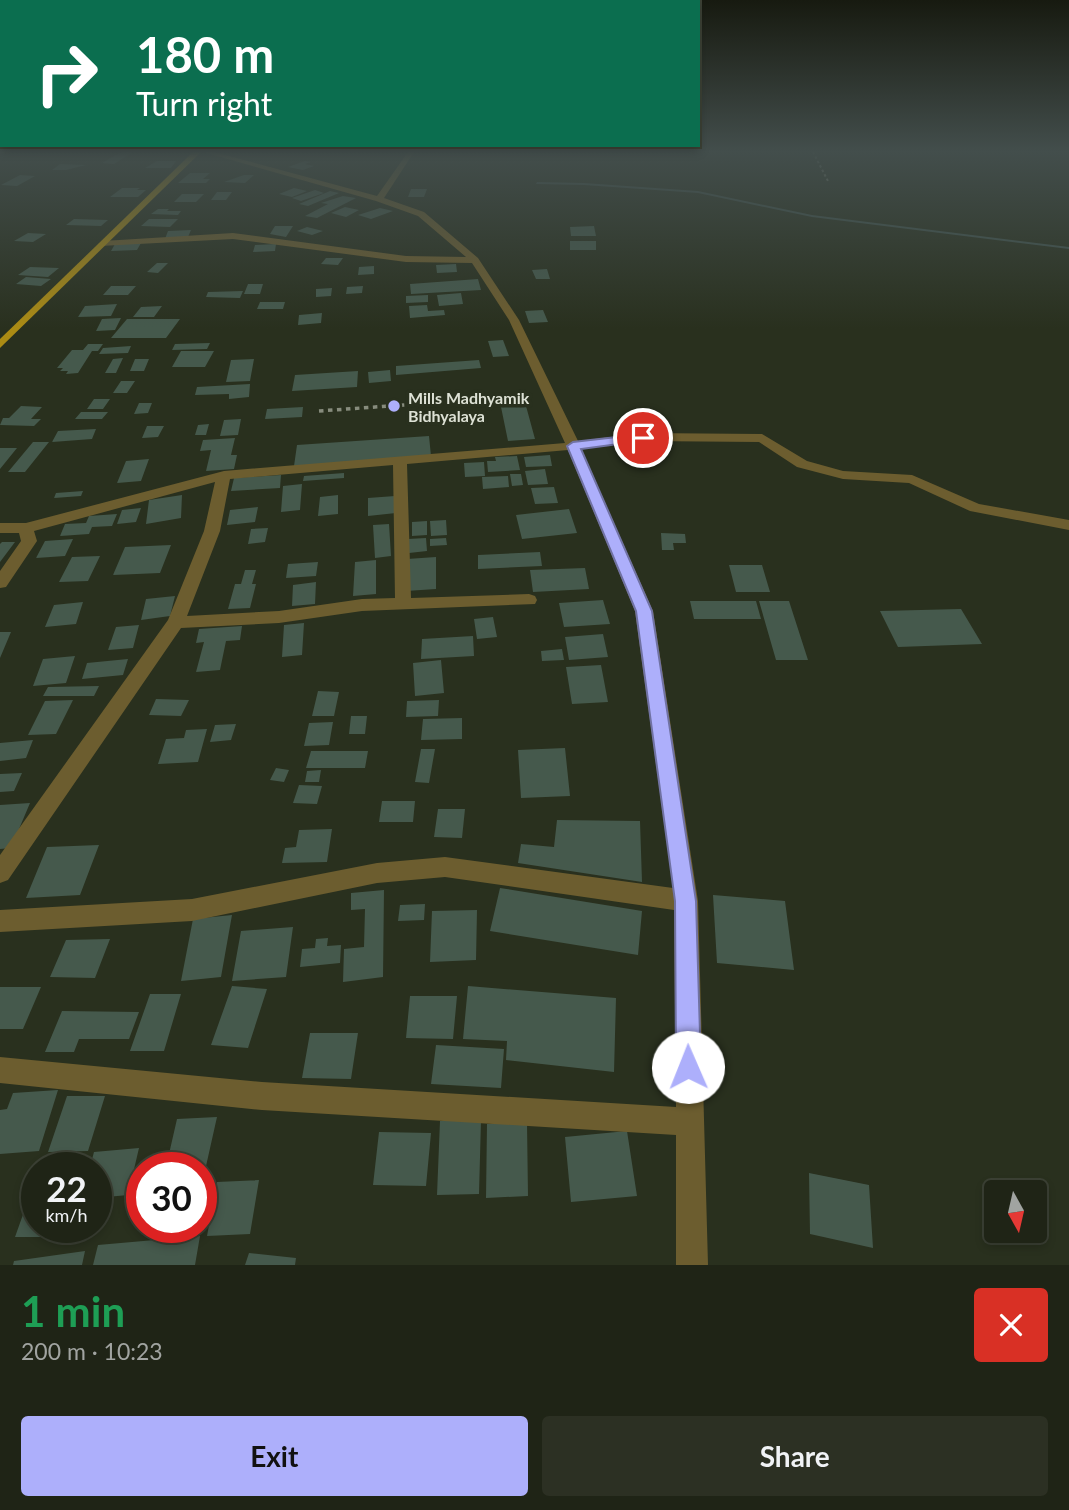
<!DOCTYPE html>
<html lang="en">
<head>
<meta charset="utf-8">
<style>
  :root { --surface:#1f2416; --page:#2c3023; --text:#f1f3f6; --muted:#a1a4a1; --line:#3c4135; --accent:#adaffb }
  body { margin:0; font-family:Lato,sans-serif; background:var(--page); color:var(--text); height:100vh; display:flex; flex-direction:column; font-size:26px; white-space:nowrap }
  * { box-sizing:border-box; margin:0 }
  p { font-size:23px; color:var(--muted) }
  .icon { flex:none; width:38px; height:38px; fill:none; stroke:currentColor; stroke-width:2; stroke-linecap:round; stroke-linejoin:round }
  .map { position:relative; height:1265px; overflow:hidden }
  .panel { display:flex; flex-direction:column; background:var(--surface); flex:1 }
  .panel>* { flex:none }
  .banner { position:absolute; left:0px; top:0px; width:700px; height:147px; box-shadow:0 4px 10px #0003,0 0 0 2px var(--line); background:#0b6e4f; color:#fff; overflow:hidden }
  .needle { width:46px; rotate:172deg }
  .tools { position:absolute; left:984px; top:1180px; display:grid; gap:14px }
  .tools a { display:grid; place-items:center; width:63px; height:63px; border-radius:7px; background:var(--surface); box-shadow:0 4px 10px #0003,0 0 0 2px var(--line); font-size:35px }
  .speed { position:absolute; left:21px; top:1152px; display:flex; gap:14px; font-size:35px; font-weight:700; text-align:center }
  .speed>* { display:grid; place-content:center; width:91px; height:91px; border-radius:50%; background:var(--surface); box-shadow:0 4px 10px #0003,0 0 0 2px var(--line); line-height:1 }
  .speed small { font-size:18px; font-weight:400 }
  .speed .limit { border:10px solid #d22; background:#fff; color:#111 }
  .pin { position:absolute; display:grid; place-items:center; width:60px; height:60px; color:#fff; margin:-30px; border:4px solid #fff; border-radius:50%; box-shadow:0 2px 7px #0007 }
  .me { position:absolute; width:77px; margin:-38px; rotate:359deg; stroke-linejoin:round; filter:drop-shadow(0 0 5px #0008) }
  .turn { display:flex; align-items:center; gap:24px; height:147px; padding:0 21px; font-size:32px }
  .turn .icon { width:91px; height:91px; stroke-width:2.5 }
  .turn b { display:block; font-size:49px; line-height:60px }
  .round { display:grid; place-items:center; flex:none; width:74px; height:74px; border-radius:7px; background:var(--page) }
  .headline { display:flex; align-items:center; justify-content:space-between; height:119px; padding:0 21px }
  h1 { font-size:42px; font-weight:700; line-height:52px; color:#1e9e55 }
  .button { display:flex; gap:14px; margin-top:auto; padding:14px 21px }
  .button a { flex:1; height:80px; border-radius:7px; background:var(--accent); color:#111; font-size:28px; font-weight:700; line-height:80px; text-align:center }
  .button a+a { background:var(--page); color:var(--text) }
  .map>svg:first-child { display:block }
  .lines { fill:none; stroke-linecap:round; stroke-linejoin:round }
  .stream { fill:#42544f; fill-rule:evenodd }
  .building { fill:#45594c }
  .path-far1 { stroke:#878c7d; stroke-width:2; stroke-dasharray:2.5 2.5; stroke-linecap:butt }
  .path { stroke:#878c7d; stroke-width:3.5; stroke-dasharray:4.5 4.5; stroke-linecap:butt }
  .street { fill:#6c5d2f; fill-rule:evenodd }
  .primary { fill:#ab8b14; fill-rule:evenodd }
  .route { fill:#adaffb; stroke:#7072a3; stroke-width:2 }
  .poi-dot { fill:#adaffb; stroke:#29301e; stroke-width:2.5 }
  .labels { text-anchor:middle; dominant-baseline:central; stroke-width:7; stroke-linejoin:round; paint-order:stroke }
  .far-poi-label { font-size:16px; font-weight:bold; fill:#dde1d5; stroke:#29301e; text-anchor:start }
</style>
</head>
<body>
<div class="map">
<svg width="1069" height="1265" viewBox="0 0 1069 1265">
  <rect width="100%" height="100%" fill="#29301e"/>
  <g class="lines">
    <path class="stream" d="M537,182L584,183L698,191L812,215L1069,247V249L812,217L698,193L584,185L536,184Z"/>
  </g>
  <path class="building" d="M121,152H133L114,164L102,163Z
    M157,161H176L171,168H145Z
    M305,161L311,162L305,164L314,166L303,170L288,167Z
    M60,164L86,165L66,170H52Z
    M190,173H210L203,179H210L206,183H178Z
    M20,175L35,176L17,186L1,185Z
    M244,175H254L245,183L224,182Z
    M122,188H140L137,190H146L138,197H110Z
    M294,188L307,191L292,197L279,194Z
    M411,189H427L424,197H408Z
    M315,190L324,193L301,201L292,198Z
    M330,191L339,193L308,206L299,204Z
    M217,192H232L226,200H211Z
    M182,194H204L196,202H174Z
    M343,196L356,198L317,218L305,216L328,204L321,203Z
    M345,207L359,210L346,217L331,213Z
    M380,208L393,211L371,219L358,215Z
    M158,209H169L167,211H181L178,215L151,214Z
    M74,219L108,220L101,226L66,225Z
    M149,219H178L170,227L141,226Z
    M275,226H293L286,237L270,234Z
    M594,226L596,236H571L570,227Z
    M307,227L323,231L312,235L297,231Z
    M191,230L188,237L165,239L168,231Z
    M28,233L46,234L33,242L14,241Z
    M570,241H596V250H570Z
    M141,243L137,250L111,251L115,244Z
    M276,244L275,251L253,252L255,245Z
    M326,258H343L338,265L321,264Z
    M157,263H168L158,273L147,272Z
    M456,264L457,272L437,273L436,265Z
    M374,266V274L358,275L359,267Z
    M30,267L59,268L48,277L18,275Z
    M547,269L550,279H536L532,270Z
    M26,277L51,279L41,286L16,284Z
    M478,279L481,290L411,294L410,284Z
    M248,284H263L260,294H244Z
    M111,286H136L128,295H103Z
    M363,286L362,293L346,294L347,287Z
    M332,288L331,296L316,297V289Z
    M243,291L240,298L206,297L208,292Z
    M461,293L463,304L439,306L437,295Z
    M428,295V302L406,303V296Z
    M260,302H285L283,309H257Z
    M117,304L111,316L78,317L85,306Z
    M427,305L428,311L444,310L445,315L410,318L409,306Z
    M162,306L154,317H133L141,307Z
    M543,310L548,322L529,323L525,311Z
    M322,313L321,323L298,325L299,315Z
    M121,318L115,330L96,331L102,319Z
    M127,319H180L166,338H111Z
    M503,340L509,356L493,357L488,341Z
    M210,343L207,349L172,350L175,344Z
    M88,344H103L98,351H92L78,373L66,374L68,371H60L63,368H57L72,350H83Z
    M131,346L128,353L99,354L103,348Z
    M181,351H214L205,367H172Z
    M123,358L116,373H105L113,359Z
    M135,359H149L144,371H130Z
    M254,359L250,381L226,382L231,360Z
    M479,360L481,368L396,375V366Z
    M390,370L391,381L369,383L368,372Z
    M358,371L357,387L292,391L295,375Z
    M121,381H135L127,393H113Z
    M250,384L249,397L229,399V394L195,395L197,387Z
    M94,399H110L103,409H87Z
    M139,403H152L148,413L134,414Z
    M21,406L42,407L31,419H41L34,426L0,425L3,418H9Z
    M526,406L535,439L508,441L501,407Z
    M303,407L302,417L265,419L267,409Z
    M81,412H108L102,419H75Z
    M241,419L238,435L220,436L224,420Z
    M209,424L206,435H195L198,425Z
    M147,426H164L158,437L142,438Z
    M96,429L92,439L52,442L58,431Z
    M429,436L431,456L294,466L297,445Z
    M235,438L231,455H237L234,469L206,471L211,450L200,451L203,440Z
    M33,442H49L25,472H8Z
    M0,448H17L0,469Z
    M550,455L552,466L526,467L524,457Z
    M517,456L520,470L488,472L487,461H496L495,457Z
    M149,459L141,481L117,483L126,461Z
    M484,462L485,476L465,477L464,463Z
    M545,469L548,484L528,485L525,471Z
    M344,473V478L303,481L304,476Z
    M510,474H521L523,485L512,486Z
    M281,475L280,488L231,491L234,478Z
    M508,476L509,487L483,489L482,477Z
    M302,484L300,510L281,512L283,486Z
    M554,487L558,503L535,504L531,488Z
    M83,491L81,496L54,498L56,493Z
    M182,495L181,518L146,524L149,500Z
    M338,495V514L318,516L320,497Z
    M395,496L396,513L368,516V498Z
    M258,507L255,522L227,525L230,510Z
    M141,508L136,522L117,524L122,510Z
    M569,509L577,533L522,539L516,515Z
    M117,514L112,526L92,527L89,534L60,536L65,524L86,523L89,516Z
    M446,520L447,535L431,536L430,521Z
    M427,521V535L412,536V522Z
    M389,524L391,556L375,558L373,525Z
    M268,528L265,542L248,544L251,529Z
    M661,533L685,534L686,543H673L674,550H662Z
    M426,538L427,551L409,553L408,539Z
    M446,538L447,545L430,546V539Z
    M73,539L65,556L36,558L45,541Z
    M2,542H15L0,562V544Z
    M171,545L160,573L113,575L125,547Z
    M540,552L542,566L478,569V555Z
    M100,556L88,581L59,582L72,557Z
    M436,557V589L406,591L407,559Z
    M376,560V594L353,596L355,562Z
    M318,562L316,576L286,578L288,564Z
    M729,565H762L770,592H736Z
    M585,568L589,589L533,592L530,570Z
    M245,570H256L252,584H256L250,608L228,609L235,584H241Z
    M316,582L315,604L292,606L293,585Z
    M175,596L170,616L141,620L146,599Z
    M603,600L610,624L564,627L559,603Z
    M690,601H756L761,619H694Z
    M759,601H789L808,660H776Z
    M83,602L76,624L45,627L54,605Z
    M961,609L982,644L898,647L880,611Z
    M493,617L497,637L477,639L474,619Z
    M304,623L302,655L282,657L284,625Z
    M139,625L133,648L108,650L116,627Z
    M242,626L240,640L226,641L220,670L196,672L204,642L196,643L199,629Z
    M0,632H11L0,658Z
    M603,634L608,657L569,660L565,637Z
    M473,636L474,656L421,659L422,639Z
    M562,649L564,660L542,661L541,651Z
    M75,656L66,683L33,686L43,659Z
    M128,659L123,675L82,679L87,663Z
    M441,660L444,693L415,696L413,663Z
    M601,665L608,702L572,704L566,667Z
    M99,686L94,696H43L48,687Z
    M318,691L339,692L334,716H312Z
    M156,699L189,700L181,716L149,715Z
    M73,700L56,734L28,735L45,701Z
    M439,700L438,716L406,717L407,701Z
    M351,716H367L365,734H349Z
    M462,718V739L421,740L423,719Z
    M333,722L329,745L304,746L309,723Z
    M236,724L231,740L210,742L215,725Z
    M207,729L198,762L158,764L166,739L184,738L186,730Z
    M33,740L26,758L0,761V743Z
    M565,748L570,796L521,798L518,750Z
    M421,749H435L429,783L415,782Z
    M311,751H368L365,768H306Z
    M276,768L289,770L284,782L270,780Z
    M321,770L319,782H305L307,771Z
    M22,773L14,791L0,792V774Z
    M299,785L322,786L317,804L293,803Z
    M382,801H415L413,822H379Z
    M30,803L11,848L0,849V805Z
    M438,809H465L462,838L434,837Z
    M557,820L640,821L642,882L518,863L521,844L554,847Z
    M332,829L327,862L282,863L285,848L296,847L299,830Z
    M99,845L80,895L26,898L47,847Z
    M500,888L642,911L638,955L490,931Z
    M384,890L383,977L343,982L344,949L364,947L365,909L351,910V893Z
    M713,895L785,901L794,970L717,963Z
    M425,904L424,920L398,921L400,905Z
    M477,910L476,960L430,962L432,911Z
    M232,915L221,977L181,981L193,919Z
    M293,927L286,977L232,981L241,931Z
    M328,938L327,946L341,945L340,963L300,967L302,949L315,948L316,939Z
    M110,939L95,978L50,977L66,940Z
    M232,986L267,989L248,1048L211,1045Z
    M468,986L616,998L614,1072L506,1060L507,1041L463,1039Z
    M0,987H41L23,1029H0Z
    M150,994H181L164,1051H130Z
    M410,996H457L453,1039L406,1038Z
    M62,1011L139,1012L129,1039H79L74,1052H45Z
    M310,1033H358L351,1079L302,1078Z
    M436,1045L504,1049L501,1088L431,1084Z
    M58,1090L39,1151L0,1154V1110L7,1109L13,1093Z
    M67,1096H105L88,1151L48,1152Z
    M217,1117L202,1184L201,1167H166L177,1119Z
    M481,1120L479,1194L437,1195L440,1121Z
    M527,1123L528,1196L486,1198L487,1124Z
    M627,1131L637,1196L571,1202L565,1137Z
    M379,1132L431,1133L426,1186L373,1185Z
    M139,1148L128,1195L96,1198V1167H90L94,1152Z
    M42,1163H87L86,1167H40Z
    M809,1173L869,1185L873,1248L810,1234Z
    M36,1178L37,1227H66L62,1237H15Z
    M259,1180L250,1234L207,1236L217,1182Z
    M200,1236L195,1265H93L98,1245Z
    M85,1251L82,1265H13L14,1261Z
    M249,1253L296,1258L295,1265H245Z"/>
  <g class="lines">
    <path class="path-far1" d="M813,152L829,183"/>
    <path class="path" d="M319,411L530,396"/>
    <path class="street" d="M0,152H7L0,154Z
      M203,152H214L377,196L408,152H414L384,198L424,212L478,258L519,320L578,441L643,433L762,434L807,461L843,471L912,475L979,504L1069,520V530L970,511L909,483L843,479L797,467L759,442L643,441L581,449L653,611L698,901L708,1265H676V1135L262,1110L0,1083V1057L262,1082L676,1107L674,910L445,877L377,883L192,921L0,932V910L192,899L377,863L445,857L673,888L635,611L568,450L407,464L411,598L529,594L535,596L537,600L535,604L362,611L279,623L181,628L8,880L0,883V855L168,620L204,531L215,482L34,531L37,541L6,587L0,588V571L21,541L19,533H0V523H26L224,471L565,443L509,320L472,263L406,262L233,239L100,246L98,244L103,241L233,233L406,256L466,257L418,216L376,201ZM393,465L395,598L362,599L279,611L187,616L220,531L230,479Z"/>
    <path class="primary" d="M193,152H201L0,348V339Z"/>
  </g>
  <linearGradient id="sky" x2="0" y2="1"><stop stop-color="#171a10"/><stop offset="0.46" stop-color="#434e4c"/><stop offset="1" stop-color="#434e4c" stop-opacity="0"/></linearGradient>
  <rect width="1069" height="329" fill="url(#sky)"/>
  <path class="route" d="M643,434L649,438L648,440L581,449L652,611L696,901L701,1067L697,1075L688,1079L680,1075L676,1067L675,901L636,611L567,446L573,442Z"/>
  <circle class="poi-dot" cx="394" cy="406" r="7"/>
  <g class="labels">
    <g class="far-poi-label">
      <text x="408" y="397">Mills Madhyamik<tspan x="408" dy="18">Bidhyalaya</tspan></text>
    </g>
  </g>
</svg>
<div class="tools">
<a><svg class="needle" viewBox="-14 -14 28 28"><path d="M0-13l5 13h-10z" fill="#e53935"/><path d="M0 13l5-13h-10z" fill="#a1a4a1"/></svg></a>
</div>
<div class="speed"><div>22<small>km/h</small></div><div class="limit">30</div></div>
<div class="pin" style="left:643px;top:438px;background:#d93025"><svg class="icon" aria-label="arrive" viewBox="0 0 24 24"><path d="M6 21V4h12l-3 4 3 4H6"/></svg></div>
<svg class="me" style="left:688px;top:1067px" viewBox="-20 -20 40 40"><circle r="19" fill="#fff"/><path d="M0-13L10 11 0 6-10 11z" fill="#adaffb"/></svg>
<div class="banner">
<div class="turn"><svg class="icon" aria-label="right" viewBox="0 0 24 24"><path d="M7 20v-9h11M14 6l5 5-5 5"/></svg><div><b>180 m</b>Turn right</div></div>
</div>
</div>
<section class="panel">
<div class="headline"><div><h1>1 min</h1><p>200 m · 10:23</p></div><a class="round" style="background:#d93025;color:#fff"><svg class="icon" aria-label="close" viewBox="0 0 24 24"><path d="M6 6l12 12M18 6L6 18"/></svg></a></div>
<div class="button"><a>Exit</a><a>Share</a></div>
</section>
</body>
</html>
